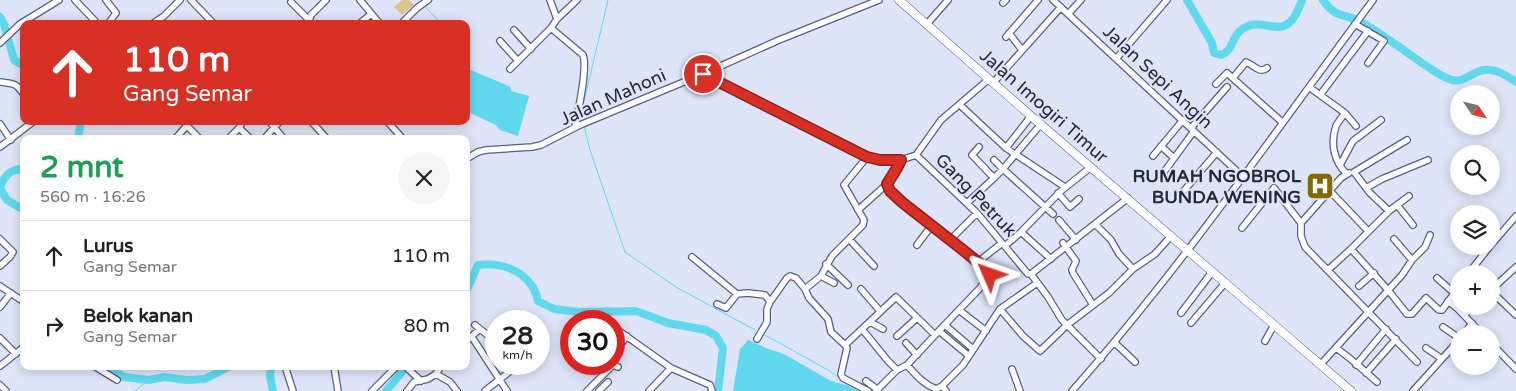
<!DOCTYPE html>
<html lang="id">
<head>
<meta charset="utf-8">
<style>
  :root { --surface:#fff; --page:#f6f6f6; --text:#222; --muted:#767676; --line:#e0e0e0 }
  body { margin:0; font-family:"Varela Round",sans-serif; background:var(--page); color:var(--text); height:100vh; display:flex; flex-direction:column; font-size:19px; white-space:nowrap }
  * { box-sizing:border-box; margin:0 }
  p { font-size:16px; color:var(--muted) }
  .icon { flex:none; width:28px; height:28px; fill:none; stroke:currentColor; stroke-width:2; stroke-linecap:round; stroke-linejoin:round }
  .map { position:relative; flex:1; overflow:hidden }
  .drawer { position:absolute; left:20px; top:135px; width:450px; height:235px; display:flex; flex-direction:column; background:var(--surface); border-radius:10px; box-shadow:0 2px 12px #0003 }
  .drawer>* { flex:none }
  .top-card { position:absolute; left:20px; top:20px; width:450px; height:105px; border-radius:10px; box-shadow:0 2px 12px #0003; background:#d93025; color:#fff; overflow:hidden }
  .needle { width:32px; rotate:125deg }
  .tools { position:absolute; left:1450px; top:85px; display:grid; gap:10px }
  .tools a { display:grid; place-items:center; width:50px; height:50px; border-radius:50%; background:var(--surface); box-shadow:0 2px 12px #0003; font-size:25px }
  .speed { position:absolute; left:485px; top:310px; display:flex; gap:10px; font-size:25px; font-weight:700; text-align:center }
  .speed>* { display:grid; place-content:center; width:65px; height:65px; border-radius:50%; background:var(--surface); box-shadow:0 2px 12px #0003; line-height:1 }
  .speed small { font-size:12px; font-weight:400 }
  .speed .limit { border:8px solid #d22; background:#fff; color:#111 }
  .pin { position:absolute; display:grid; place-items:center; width:42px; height:42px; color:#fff; margin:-21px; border:2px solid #fff; border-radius:50%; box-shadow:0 1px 5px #0007 }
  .me { position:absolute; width:55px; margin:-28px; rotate:313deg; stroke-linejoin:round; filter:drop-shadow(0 0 4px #0008) }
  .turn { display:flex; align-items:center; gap:18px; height:105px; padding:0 20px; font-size:22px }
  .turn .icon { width:65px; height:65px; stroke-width:2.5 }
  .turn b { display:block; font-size:35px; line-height:42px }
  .round { display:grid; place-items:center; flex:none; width:52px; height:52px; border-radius:26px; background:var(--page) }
  .head { display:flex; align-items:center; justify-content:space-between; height:85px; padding:0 20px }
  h1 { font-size:30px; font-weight:700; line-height:38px; color:#1e9e55 }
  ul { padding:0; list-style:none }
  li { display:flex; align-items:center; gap:15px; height:70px; padding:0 20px; border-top:1px solid var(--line) }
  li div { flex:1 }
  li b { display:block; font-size:19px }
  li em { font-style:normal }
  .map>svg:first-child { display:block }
  .green { fill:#dac68e }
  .water { fill:#60d9ee }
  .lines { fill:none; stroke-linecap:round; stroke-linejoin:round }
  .stream { stroke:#60d9ee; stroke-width:1 }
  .river { stroke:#60d9ee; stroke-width:8 }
  .minor-casing { stroke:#546088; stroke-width:8 }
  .major-casing { stroke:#546088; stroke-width:9 }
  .minor { stroke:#fff; stroke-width:5.5 }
  .major { stroke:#fff; stroke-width:8 }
  .route-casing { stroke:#8d1f18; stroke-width:12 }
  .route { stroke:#d93025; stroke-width:9 }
  .labels { text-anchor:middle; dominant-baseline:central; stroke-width:4; stroke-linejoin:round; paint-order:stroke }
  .street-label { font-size:18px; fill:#24293a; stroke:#dfe5f8 }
  .poi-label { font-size:18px; font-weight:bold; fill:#24293a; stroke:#dfe5f8; text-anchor:end }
</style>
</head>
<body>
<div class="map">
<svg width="1516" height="391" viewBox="0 0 1516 391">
  <rect width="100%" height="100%" fill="#dfe5f8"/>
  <path class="green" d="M402,0H409L414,5L402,15L394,7Z"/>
  <path class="water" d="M466,68L511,87V91L529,96L518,136L500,130L496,125L466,111Z
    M748,340L766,348L784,354L831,381L849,386L856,391H733L740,349Z"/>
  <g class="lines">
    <path class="stream" d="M433,0L425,7L442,24
      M584,122L581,114L608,0
      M584,126L590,150L625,252L676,287L755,330
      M765,335L828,370L841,379
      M846,382L857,391
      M134,391L149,380"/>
    <path class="river" d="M1187,0L1212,43L1214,53L1221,55C1233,51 1231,39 1240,31C1265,10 1285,51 1302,0
      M1323,0C1337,20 1343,12 1361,22C1382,34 1402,49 1422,63C1431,69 1441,77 1452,80C1465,83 1473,71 1484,70C1496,68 1507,76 1516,82
      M0,17L4,24L14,60L24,66
      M78,139L81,121
      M0,187C5,175 10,169 24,169
      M0,188L7,200L24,210
      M466,292L478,265C499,263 520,268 532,286C535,290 537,297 538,301L554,309L579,312L636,311L668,323L706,330L716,336L723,348L718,391
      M106,366L124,377L149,380L164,377L187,380L205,379L230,366
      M271,366L270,376L273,391
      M386,391L407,366"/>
    <g class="minor-casing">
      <path id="minor" d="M75,0L95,21
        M106,0L116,13L108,24
        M191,0L214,24
        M360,0L380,24
        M550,0L557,19
        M1053,0L1242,176
        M291,2L309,20
        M1003,3L1006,0
        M1068,14L1081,0
        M152,24L164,16L180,0
        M308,24L311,15L326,0
        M359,24L371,14
        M401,24L417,8L428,0
        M927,24L948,0
        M1355,24L1384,41L1368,63
        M551,28L557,19L577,0
        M514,30L531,49
        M1009,33L1022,50
        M1006,37L1038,0
        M500,41L518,61
        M0,43L20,24L59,0
        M1116,59L1167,0
        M510,69L551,28L583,55C588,68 578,111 575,127
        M703,74L867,157L879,159L901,160L916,155L941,120L989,79
        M1233,78L1246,62C1254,65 1259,74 1267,68
        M0,82C15,84 15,82 24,95
        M993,83L1061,7
        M1216,84L1227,73L1282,122
        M1309,87L1345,113C1342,117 1338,122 1336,126C1330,143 1334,162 1347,174
        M1320,95L1368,31
        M960,105L1006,148L1065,187
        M1345,113L1356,126
        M269,121L284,139
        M311,121L327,139
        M387,121L403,139
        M0,124L11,140
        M1041,124L1003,169L1053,214
        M187,126L200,139
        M239,128L243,121
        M1191,128L1227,87
        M175,139L191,121
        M228,139L239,128L251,139
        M264,139L280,121
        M1161,146L1174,158
        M0,147L34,121
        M979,147L972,155L994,178L1003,169L994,160
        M1006,148L1031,116
        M916,155L977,213L1028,274H1031L1128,198
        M1153,156L1183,120
        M466,159L478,152L486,150L532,147L541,145L580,125L703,74L779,40L879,0
        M901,160C898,169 887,177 887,186L903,203L932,225
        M1340,165L1353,141L1381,120
        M1164,172L1194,131
        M1366,188L1382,179L1428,160
        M1330,191L1368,231
        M1058,193L1070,207L1079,199
        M1182,193L1217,152
        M1409,196L1389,211L1351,249L1388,290L1407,314H1412L1426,298L1439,310H1442L1459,287
        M967,203L994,178
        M1397,205L1413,225
        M858,210L887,184
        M1389,211L1370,193L1354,172L1407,140
        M1059,220L1076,240
        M1301,223L1341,178L1349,173
        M1095,224L1111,240L1119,254L1133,269
        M1242,228L1274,188L1301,223V236L1305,247L1417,362
        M0,239L13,252L10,257L0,266
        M849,239L874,266
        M951,239L977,213
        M1394,239L1412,260
        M1063,243L1076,261L1072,270L1073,273L1093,305
        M1491,245L1516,216
        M1005,246L1021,232
        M692,257L737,294
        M1051,259L1021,232L1061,191L1091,167
        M978,262L1002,243
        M826,264L848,285
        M1328,270L1351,249
        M1031,274L1048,297L1062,320L1101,359
        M1468,274L1490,246
        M821,276L834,283
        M1437,278L1454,293
        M0,286L24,302
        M1359,286L1374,273
        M805,289L809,298L828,319L831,332L845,345L896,297L935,335L980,288L990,274L932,225L917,245
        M861,289L880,311
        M1491,290L1516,267
        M1491,291L1516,315
        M1448,301L1457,308L1482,334
        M717,304L726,308L737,294L748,293L765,295L770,302
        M0,307L11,293
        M1000,309L1023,336L1040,351L1067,325L1109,293L1133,269L1155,254L1171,236
        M959,310L986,331
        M1181,313L1212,272
        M1465,315L1471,306
        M870,322L883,329
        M1191,323L1225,283
        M475,325L496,342
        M945,325L973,349
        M1443,327L1459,338
        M862,329L888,361L897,370
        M619,331L671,368L649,391
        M939,331L969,356
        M1464,334L1472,323
        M897,336L917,318
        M472,337L507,391
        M0,338L16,354
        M757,339L767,322V309L770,302L787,278L790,276L796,278L805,289L821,276L832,256L863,225L864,220L844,185L867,157
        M466,341L480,329
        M1265,341L1274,325
        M906,343L917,355
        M1115,343L1135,362
        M1491,343L1516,369
        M845,345L847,348L841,374L843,378L868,391
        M1336,348C1351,358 1363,370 1377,382
        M1426,348L1442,359
        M614,353L627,336
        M605,364L604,369L607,371
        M1321,364L1402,275L1412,260L1425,247L1430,235
        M907,365L935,335
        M1356,365L1386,329
        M0,366L24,347
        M94,366L117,380
        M285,366L293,391
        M334,366L338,391
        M405,366L421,381
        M671,368L710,385L712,391
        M1012,369L1020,391
        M1366,373L1396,339
        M436,374L441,366
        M866,381L878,390
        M0,385L6,391
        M372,391L397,366
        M407,391L414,382L428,379L436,374L450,382L457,391
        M485,391L514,368
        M587,391L613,365L618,367
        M599,391L608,382
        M876,391L897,370L907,365C916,375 923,384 936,389L942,386
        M946,391L942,386L963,365L1000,309L1037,283
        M1072,391C1181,268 1275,132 1373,0
        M1413,391L1459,340"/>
    </g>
    <g class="major-casing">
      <path id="major" d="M899,0L1031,116L1351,391"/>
    </g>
    <use href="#minor" class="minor"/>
    <use href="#major" class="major"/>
  </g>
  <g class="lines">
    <g class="route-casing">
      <path id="route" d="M703,74L867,157L880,160H901L897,168L887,184L890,191L903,203L963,250L985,268L990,275"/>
    </g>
    <use href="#route" class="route"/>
  </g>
  <defs>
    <g id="hospital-square" transform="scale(1.4375)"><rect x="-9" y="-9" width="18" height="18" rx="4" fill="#846902" stroke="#dfe5f8"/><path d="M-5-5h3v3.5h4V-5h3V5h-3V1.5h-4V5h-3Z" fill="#fff"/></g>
  </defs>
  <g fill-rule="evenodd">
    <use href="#hospital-square" x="1320" y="186"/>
  </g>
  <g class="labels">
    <g class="street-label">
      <text transform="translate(1158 77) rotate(43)">Jalan Sepi Angin</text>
      <text transform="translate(613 97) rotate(-24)">Jalan Mahoni</text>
      <text transform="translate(1044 106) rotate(41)">Jalan Imogiri Timur</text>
      <text transform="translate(976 195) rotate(46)">Gang Petruk</text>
    </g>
    <g class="poi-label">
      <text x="1301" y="176">RUMAH NGOBROL<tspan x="1301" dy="21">BUNDA WENING</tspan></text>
    </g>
  </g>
</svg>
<div class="tools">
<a><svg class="needle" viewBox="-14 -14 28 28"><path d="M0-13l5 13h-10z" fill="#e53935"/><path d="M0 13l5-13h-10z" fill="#767676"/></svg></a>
<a><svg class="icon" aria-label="search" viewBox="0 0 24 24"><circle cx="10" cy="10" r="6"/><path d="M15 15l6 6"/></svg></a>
<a><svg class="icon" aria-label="layers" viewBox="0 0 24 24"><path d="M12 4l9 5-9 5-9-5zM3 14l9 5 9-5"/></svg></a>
<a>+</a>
<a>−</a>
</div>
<div class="speed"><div>28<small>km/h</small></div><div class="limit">30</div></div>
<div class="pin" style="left:703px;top:74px;background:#d93025"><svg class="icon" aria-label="arrive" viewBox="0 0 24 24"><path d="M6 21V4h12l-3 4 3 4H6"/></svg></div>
<svg class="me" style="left:990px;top:275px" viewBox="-20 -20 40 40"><path d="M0-17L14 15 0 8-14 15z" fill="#d93025" stroke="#fff" stroke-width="4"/></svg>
<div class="top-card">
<div class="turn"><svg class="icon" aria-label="ahead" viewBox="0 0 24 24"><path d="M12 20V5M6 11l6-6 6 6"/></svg><div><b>110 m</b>Gang Semar</div></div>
</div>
<section class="drawer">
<div class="head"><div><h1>2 mnt</h1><p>560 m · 16:26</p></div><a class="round"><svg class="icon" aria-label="close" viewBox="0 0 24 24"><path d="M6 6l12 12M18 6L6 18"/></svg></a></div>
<ul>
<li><svg class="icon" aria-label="ahead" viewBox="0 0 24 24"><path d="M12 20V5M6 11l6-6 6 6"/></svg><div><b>Lurus</b><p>Gang Semar</p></div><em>110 m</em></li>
<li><svg class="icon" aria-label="right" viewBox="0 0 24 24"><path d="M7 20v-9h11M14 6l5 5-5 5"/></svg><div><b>Belok kanan</b><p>Gang Semar</p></div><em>80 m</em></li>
</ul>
</section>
</div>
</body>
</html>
